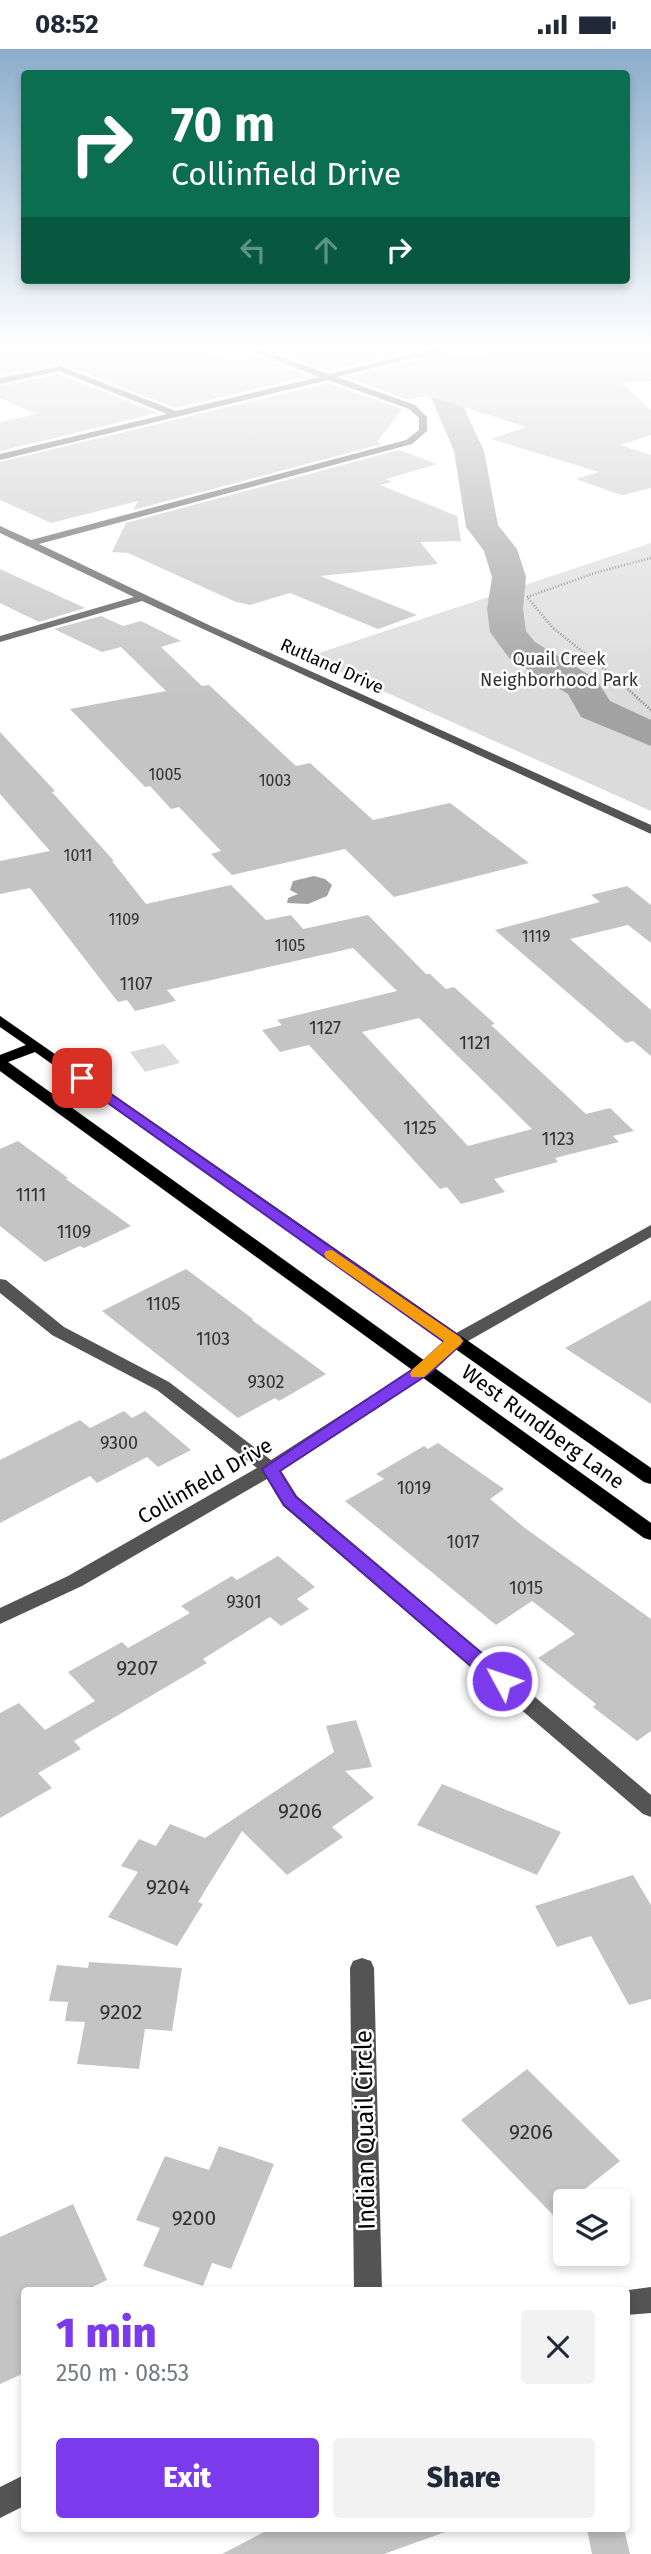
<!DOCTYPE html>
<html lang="en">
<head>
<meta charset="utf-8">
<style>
  :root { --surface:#fff; --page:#f2f2f3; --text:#1f2937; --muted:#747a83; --accent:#7c3aed }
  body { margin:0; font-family:"Fira Sans",sans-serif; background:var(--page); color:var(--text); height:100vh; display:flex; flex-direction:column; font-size:26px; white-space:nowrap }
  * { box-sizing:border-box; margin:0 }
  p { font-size:23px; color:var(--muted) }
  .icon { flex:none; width:38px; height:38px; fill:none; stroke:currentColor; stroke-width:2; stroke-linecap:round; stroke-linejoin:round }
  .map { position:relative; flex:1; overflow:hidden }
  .drawer { position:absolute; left:21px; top:2238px; width:609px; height:245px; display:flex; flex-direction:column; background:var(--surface); border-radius:7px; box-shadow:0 4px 10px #0003 }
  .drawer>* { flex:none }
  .guide { position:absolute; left:21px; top:21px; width:609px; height:214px; border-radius:7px; box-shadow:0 4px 10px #0003; background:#0b6e4f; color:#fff; overflow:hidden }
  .tools { position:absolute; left:553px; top:2140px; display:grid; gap:14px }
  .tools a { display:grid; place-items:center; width:77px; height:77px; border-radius:7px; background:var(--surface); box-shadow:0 4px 10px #0003; font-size:35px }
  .pin { position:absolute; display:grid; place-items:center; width:60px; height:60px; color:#fff; margin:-30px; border-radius:14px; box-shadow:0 4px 10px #0006 }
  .me { position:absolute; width:77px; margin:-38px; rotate:310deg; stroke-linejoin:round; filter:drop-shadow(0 0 5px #0008) }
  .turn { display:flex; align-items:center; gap:24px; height:147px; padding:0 35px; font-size:32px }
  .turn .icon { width:91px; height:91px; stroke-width:2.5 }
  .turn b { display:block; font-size:49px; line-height:60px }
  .lanes { display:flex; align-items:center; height:66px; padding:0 35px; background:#0003; justify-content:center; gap:35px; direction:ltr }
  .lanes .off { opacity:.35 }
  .round { display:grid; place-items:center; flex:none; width:74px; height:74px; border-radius:7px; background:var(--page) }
  .head { display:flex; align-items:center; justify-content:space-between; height:119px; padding:0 35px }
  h1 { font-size:42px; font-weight:800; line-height:52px; color:var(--accent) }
  .cta { display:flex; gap:14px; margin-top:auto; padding:14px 35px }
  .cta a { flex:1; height:80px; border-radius:7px; background:var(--accent); color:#fff; font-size:28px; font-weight:800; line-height:80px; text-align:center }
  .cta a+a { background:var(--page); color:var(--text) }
  .status { display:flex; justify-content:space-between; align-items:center; height:49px; padding:0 35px; background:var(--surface); direction:ltr }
  .status svg { height:19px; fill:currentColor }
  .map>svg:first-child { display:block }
  .green { fill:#dbdbdb }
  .water { fill:#a2a2a2 }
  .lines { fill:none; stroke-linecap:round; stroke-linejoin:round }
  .river { fill:#a2a2a2; fill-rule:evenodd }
  .building { fill:#c4c4c4; fill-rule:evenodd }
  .major-casing { stroke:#dbdbdb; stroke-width:1 }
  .path { stroke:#767676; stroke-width:2.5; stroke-dasharray:1 2; stroke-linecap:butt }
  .minor { fill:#545454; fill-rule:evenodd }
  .major { fill:#000; fill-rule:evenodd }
  .route { fill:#7c3aed; stroke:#51269a; stroke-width:2 }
  .slow { fill:#f59e0b }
  .labels { text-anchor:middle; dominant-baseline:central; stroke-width:5; stroke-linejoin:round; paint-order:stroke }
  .far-number-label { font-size:16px; fill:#313131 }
  .far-park-label { font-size:18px; fill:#323232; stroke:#fff }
  .far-street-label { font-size:18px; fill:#000; stroke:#fff }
  .number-label { font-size:18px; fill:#313131 }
  .street-label { font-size:21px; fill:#000; stroke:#fff }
  .near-number-label { font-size:21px; fill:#313131 }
  .near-street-label { font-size:24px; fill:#000; stroke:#fff }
</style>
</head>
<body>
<div class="status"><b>08:52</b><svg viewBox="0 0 49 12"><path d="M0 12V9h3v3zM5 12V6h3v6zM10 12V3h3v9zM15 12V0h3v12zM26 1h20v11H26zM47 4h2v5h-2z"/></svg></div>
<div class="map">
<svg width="651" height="2505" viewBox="0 0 651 2505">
  <rect width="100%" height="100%" fill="#fff"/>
  <path class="green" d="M651,494V762L307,608Z
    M164,995L180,1014L145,1023L130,1003Z"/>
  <path class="water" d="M314,827L325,830L332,836L327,847L308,855L287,854L288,849L298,845L290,841L293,832Z"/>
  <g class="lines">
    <path class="river" d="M417,298H443L454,337L484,402L498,476L517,500L526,528L523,560L526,582L535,593L596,630L610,652L651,671V697L581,668L568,645L509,609L490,583L487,560L492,528L484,502L466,478L454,402L426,337Z"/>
  </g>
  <path class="building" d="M43,298H98L129,302L147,298H190L236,311L255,306L310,327L176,359L61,315L0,326V304Z
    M289,298H429L329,322L272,302Z
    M564,298H651V332L622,334L651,361V386L620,396L651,406V439L623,446L618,445L576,430L599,423L491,390L526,378L426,346L409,351L346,328L436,306V308Z
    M59,325L158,364L0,402V373L37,365L0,349V337Z
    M328,334L402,360L377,393L382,395L133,461L138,452L51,474L0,451V413Z
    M399,401L437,415L386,430L392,433L380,436L457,467L461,492L420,493L438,515L320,527L417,566L378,580L290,544L250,556L236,553L128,504L112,503L126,474Z
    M0,520L85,559L39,573L0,554Z
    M101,567L123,577L141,572L181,592L161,598L202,637L209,636L296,717L310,714L373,771L450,754L529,814L394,848L345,800L232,826L211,805L221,802L179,758L171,760L150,737L145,738L70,660L166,642L121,598L102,603L54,580Z
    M0,683L55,742L52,743L114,812H112L146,855L231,836L266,871L291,866L303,880L368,866L426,925H430L446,940L454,938L495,975L491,976L586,1065L610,1059L634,1082L613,1087L619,1093L555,1109L558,1113L494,1130L505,1143L461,1155L447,1138L440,1140L309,996L280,1003L262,981L282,976L277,971L397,942L353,899L167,941L176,952L135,962L127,951L118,953L30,839L0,845V812L50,802L0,745ZM419,969L473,1022L532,1080L468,1097L362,983Z
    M627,837L651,856V894L628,876L570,890L651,961V1007L633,992L626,994L495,881L600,853L591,846Z
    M18,1092L68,1129L66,1130L131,1177L84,1199L80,1197L45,1213L0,1177V1100Z
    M186,1220L253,1270L252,1271L326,1325L279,1352L275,1349L238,1369L102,1262Z
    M651,1251V1355L565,1299Z
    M124,1362L132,1369L145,1362L191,1401L158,1418L147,1408L97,1434L90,1427L0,1474V1411L80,1371L90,1379Z
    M438,1394L504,1440L490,1450L525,1479L651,1570V1682L637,1692L593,1658L596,1655L538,1609L575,1585L532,1552L496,1576L345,1452L384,1430L376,1425L424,1397L428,1400Z
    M278,1507L315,1538L297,1550L309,1560L281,1577L270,1568L203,1610L207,1614L74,1692L81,1700L38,1724L52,1739L0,1769V1664L19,1654L45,1681L95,1652L68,1623L122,1593L128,1599L190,1564L181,1557L232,1527L237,1531Z
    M356,1671L372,1718L345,1722L374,1749L332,1778L343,1788L287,1826L242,1782L198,1853L203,1855L177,1897L108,1868L138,1823L121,1817L139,1790L156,1797L170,1775L205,1789L334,1703L326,1677Z
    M442,1735L561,1783L537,1826L417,1776Z
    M633,1826L651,1856V1950L629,1956L591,1887L557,1898L535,1857Z
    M89,1913L182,1919L172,1982L145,1980L139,2020L77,2015L85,1973L65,1972L68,1953L49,1952L57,1916L88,1919Z
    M527,2020L620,2112L570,2152H565V2157L553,2166L461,2071Z
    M219,2097L274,2115L231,2220L212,2214L203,2237L143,2217L160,2179L136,2171L165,2107L209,2121Z
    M73,2155L107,2231L84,2242H24V2324L0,2335V2188Z
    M270,2480H445V2483L384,2505H222Z
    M587,2480H624L630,2505H592Z"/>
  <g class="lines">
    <g class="major-casing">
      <path id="major" d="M0,967L651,1419V1435L644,1433L35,1003L8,1013L651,1474V1491L644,1489L0,1022V1006L26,996L0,978Z"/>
    </g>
    <path class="path" d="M651,509L598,523L527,548L553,579L612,626L651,661"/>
    <path class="minor" d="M241,298H253L329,325L441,298H455L337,328L415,356L427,368V382L412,395L39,495L211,577L651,776V785L142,552L0,593V587L134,548L0,484V477L31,491L406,391L419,381V369L409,360L328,331L0,411V405L167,365L59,322L0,335V329L60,317L176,362L319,328Z
      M651,1176V1188L461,1296L431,1324L281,1422L297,1447L651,1746V1768L643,1765L283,1457L267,1430L82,1537L0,1575V1559L68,1527L257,1419L157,1341L52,1286L0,1244V1230L6,1231L64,1278L169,1333L271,1411L419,1316L449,1288Z
      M362,1909L371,1912L374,1919L382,2242H354L350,1919L353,1912Z
      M651,2238V2264L626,2266V2242H621Z
      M24,2426V2457L0,2469V2438Z"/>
    <use href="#major" class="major"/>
  </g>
  <linearGradient id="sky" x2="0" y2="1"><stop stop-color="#8cadcc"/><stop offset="0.46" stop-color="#fff"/><stop offset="1" stop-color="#fff" stop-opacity="0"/></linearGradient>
  <rect width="651" height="649" fill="url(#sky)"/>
  <path class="route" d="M82,1025L460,1288L463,1292L460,1296L430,1324L280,1422L296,1448L509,1627L512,1632L509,1638L502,1640L495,1638L284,1456L262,1420L419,1316L444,1293L77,1032V1026Z"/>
  <path class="slow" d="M332,1201L460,1288L463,1292L460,1296L424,1328H412L410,1325L412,1321L444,1292L326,1209L324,1205L326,1202Z"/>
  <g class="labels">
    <g class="far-number-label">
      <text x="165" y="725">1005</text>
      <text x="275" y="731">1003</text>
      <text x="78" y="806">1011</text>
      <text x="124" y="870">1109</text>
      <text x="536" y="887">1119</text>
      <text x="290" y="896">1105</text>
    </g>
    <g class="far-park-label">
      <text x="559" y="610">Quail Creek<tspan x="559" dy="21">Neighborhood Park</tspan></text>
    </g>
    <g class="far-street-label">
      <text transform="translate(332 617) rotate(24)">Rutland Drive</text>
    </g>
    <g class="number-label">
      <text x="136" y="935">1107</text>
      <text x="325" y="979">1127</text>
      <text x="475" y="994">1121</text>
      <text x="420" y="1079">1125</text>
      <text x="558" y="1090">1123</text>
      <text x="31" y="1146">1111</text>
      <text x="74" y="1183">1109</text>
      <text x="163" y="1255">1105</text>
      <text x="213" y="1290">1103</text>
      <text x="266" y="1333">9302</text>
      <text x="119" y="1394">9300</text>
      <text x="414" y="1439">1019</text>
      <text x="463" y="1493">1017</text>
      <text x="526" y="1539">1015</text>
      <text x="244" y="1553">9301</text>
    </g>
    <g class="street-label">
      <text transform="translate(543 1378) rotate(36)">West Rundberg Lane</text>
      <text transform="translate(205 1432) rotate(-30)">Collinfield Drive</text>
    </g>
    <g class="near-number-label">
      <text x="137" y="1619">9207</text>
      <text x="300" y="1762">9206</text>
      <text x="168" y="1838">9204</text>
      <text x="121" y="1963">9202</text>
      <text x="531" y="2083">9206</text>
      <text x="194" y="2169">9200</text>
    </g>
    <g class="near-street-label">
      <text transform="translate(365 2081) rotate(-91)">Indian Quail Circle</text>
    </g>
  </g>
</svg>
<div class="tools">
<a><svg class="icon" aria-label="layers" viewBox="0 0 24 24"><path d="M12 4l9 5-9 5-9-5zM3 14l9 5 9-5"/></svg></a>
</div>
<div class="pin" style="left:82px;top:1029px;background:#d93025"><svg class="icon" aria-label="arrive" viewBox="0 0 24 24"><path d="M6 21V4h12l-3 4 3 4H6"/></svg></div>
<svg class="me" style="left:502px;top:1632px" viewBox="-20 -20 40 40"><circle r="17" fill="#7c3aed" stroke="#fff" stroke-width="3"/><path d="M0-11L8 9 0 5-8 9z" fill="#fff"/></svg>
<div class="guide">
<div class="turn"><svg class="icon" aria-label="right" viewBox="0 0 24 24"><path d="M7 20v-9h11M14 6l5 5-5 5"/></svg><div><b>70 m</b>Collinfield Drive</div></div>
<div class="lanes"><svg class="icon off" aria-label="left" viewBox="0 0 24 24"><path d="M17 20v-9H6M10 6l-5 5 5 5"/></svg><svg class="icon off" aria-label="ahead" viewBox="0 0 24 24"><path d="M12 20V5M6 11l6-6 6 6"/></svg><svg class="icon" aria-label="right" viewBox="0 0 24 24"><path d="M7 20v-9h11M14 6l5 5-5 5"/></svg></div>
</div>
<section class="drawer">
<div class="head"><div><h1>1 min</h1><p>250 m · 08:53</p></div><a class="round"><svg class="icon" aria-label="close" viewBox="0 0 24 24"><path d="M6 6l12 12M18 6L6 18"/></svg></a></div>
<div class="cta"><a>Exit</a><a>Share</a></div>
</section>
</div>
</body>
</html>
